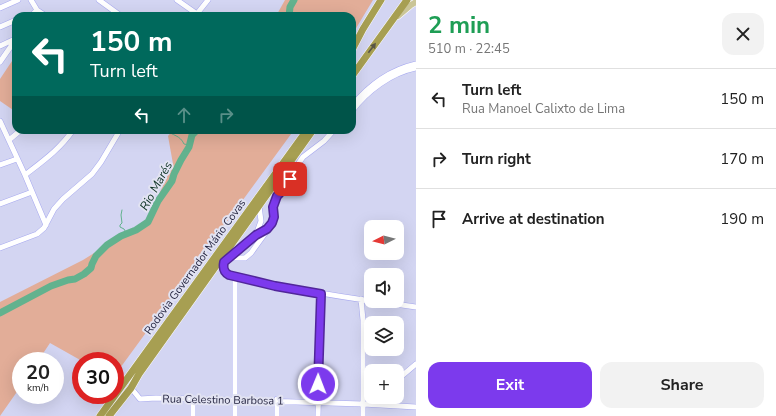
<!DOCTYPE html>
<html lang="en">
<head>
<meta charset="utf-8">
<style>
  :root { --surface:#fff; --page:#f2f2f2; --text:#222; --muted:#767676; --line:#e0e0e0; --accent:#7c3aed }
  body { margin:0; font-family:"Nunito Sans",sans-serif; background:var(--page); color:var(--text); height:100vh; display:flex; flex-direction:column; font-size:15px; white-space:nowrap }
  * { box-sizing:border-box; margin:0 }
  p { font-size:13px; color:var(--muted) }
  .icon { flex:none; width:22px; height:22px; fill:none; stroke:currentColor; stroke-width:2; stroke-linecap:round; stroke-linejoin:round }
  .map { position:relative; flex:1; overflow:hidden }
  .drawer { display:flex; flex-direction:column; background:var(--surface); width:360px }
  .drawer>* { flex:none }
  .hud { position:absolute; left:12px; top:12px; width:344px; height:122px; border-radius:12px; box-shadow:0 4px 16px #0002; background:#00695c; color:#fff; overflow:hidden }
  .needle { width:26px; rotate:264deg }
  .fabs { position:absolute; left:364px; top:220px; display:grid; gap:8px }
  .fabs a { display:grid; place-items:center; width:40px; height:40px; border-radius:8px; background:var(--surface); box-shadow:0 4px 16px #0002; font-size:20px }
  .speed { position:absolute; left:12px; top:352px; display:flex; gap:8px; font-size:20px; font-weight:700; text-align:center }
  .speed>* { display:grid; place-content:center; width:52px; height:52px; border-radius:50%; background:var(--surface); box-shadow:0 4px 16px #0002; line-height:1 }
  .speed small { font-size:10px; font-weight:400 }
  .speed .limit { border:6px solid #d22; background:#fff; color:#111 }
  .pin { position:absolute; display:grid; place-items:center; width:34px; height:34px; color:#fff; margin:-17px; border-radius:8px; box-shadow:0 2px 6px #0006 }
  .me { position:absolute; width:44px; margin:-22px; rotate:1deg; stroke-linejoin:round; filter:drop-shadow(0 0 3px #0008) }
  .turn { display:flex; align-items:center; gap:14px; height:84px; padding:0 12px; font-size:18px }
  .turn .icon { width:52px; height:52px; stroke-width:2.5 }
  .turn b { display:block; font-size:28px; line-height:34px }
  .lanes { display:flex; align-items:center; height:38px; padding:0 12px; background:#0003; justify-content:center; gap:20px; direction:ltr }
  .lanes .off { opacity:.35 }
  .round { display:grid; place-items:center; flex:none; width:42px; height:42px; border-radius:12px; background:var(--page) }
  .head { display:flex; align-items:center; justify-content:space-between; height:68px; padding:0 12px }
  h1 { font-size:24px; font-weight:700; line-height:30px; color:#1e9e55 }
  .cta { display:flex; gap:8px; margin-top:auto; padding:8px 12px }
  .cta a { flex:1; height:46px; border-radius:12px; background:var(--accent); color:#fff; font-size:16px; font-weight:700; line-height:46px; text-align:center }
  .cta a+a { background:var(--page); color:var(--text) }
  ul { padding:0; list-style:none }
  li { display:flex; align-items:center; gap:12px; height:60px; padding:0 12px; border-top:1px solid var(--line) }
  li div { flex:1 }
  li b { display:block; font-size:15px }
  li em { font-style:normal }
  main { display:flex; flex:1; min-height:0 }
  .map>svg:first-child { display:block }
  .green { fill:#e2ad98 }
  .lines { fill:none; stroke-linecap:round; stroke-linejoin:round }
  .stream { stroke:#62b28e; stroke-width:1 }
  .river { stroke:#62b28e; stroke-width:7 }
  .minor-casing { stroke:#a6a8ef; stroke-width:6 }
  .major-casing { stroke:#fff; stroke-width:7 }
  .highway-casing { stroke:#fff; stroke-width:8 }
  .minor { stroke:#fff; stroke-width:5 }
  .major { stroke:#cac597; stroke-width:6 }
  .highway { stroke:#a79f52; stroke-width:7 }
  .oneway { fill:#585547 }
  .route-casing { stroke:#51269a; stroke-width:10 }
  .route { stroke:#7c3aed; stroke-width:7 }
  .labels { text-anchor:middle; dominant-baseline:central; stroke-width:4; stroke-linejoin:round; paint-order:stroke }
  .street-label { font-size:11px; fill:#242440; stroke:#e2e3f2 }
  .water-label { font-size:12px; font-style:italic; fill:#0c3122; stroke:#e2e3f2 }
</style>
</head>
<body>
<main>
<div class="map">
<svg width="416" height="416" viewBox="0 0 416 416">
  <rect width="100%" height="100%" fill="#d3d5f2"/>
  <path class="green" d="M285,0H373L352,35V16H276Z
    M16,55V112L0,101V79Z
    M173,130H294L115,375V361H82L50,343L38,361H21V386L0,416V302L83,260L147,220L173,164L168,136Z"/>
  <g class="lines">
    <path class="stream" d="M166,130C173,136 180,135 184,144L189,145
      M122,210L121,215L122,223L120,225V227L124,229L127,234"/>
    <path class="river" d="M289,16L290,7L294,0
      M0,313L51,286L68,280L75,279L84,274L91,268L92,264L96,256L107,245L121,236L136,230L148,222L158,201L172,181L174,174L181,160L189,147L192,135L197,130"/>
    <g class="minor-casing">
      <path id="minor" d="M31,0L37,10L46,16
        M99,0L121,16
        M177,0L197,14
        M0,8L18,0
        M196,15L208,0
        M31,16L37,10
        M0,27L16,20
        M0,46L15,39
        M0,62L16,39
        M352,106C369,85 390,70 416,64
        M352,111C367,91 391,73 416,68
        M0,121L25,175L46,225
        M9,140L21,130
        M0,165L17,159
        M25,175C43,161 60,149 73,130
        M0,204L32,192
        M256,235L261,221L259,206
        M0,248L37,234L44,228L54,209L63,199L92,174L101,162L120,130
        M230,258H245L251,253L274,221V217L273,207L278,193L303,157L324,141L334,130
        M230,258L256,235L266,230
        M224,261C223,267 223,272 229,275C276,286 323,294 371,301
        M235,276V416
        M361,299L363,320V416
        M374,301L416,307
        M397,380L416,364
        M131,388L140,399L156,398L231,400L363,404L416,407
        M277,399V416
        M381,405L384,397
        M193,416V400
        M318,416L321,294"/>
    </g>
    <g class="major-casing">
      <path id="major" d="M398,16L411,5L416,2"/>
    </g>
    <g class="highway-casing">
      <path id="highway" d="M352,50L363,29L381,0
        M352,76L407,0
        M100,416L307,130
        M109,416L131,388L139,374L313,130"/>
    </g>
    <use href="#minor" class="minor"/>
    <use href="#major" class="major"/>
    <use href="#highway" class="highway"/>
  </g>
  <defs><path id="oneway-solid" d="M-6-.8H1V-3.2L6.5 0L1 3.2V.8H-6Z"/></defs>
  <use class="oneway" href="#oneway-solid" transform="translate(372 48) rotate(-53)"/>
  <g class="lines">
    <g class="route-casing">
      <path id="route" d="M290,179L279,194L277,196L273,207L274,217L272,223L267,229L256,235L224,262C223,267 223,272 229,275L275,286L321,294L318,384"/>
    </g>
    <use href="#route" class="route"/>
  </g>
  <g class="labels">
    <g class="street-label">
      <text transform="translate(195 267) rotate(-54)">Rodovia Governador Mário Covas</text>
      <text transform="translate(223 400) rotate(1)">Rua Celestino Barbosa 1</text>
    </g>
    <g class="water-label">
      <text transform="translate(156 186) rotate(-61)">Rio Marés</text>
    </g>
  </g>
</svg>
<div class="fabs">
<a><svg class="needle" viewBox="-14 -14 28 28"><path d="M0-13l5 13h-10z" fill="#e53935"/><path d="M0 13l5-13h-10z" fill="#767676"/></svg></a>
<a><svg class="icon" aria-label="sound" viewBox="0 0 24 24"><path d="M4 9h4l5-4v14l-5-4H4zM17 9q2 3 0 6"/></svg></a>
<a><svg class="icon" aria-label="layers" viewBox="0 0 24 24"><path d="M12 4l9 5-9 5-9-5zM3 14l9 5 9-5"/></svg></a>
<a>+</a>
</div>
<div class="speed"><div>20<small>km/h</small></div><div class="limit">30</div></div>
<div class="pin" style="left:290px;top:179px;background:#d93025"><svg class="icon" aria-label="arrive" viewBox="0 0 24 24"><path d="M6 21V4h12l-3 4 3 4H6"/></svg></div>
<svg class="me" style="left:318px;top:384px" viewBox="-20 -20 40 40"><circle r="17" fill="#7c3aed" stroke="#fff" stroke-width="3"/><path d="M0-11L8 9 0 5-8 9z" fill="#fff"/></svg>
<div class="hud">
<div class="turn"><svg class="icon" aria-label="left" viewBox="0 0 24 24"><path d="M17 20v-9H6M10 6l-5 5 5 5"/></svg><div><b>150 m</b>Turn left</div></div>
<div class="lanes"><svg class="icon" aria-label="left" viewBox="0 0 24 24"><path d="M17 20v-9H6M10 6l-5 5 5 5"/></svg><svg class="icon off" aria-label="ahead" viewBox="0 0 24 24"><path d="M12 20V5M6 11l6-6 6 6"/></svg><svg class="icon off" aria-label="right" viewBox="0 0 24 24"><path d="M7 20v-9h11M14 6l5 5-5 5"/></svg></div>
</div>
</div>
<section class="drawer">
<div class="head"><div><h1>2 min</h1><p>510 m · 22:45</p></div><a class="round"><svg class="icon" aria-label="close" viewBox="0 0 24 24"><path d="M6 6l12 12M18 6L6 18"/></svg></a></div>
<ul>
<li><svg class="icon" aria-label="left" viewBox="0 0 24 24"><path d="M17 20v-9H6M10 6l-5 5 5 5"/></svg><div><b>Turn left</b><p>Rua Manoel Calixto de Lima</p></div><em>150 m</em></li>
<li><svg class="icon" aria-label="right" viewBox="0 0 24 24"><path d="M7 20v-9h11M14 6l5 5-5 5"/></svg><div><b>Turn right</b></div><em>170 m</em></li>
<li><svg class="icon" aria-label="arrive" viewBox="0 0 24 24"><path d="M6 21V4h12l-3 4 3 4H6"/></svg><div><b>Arrive at destination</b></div><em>190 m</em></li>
</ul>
<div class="cta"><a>Exit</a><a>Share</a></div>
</section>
</main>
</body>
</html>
